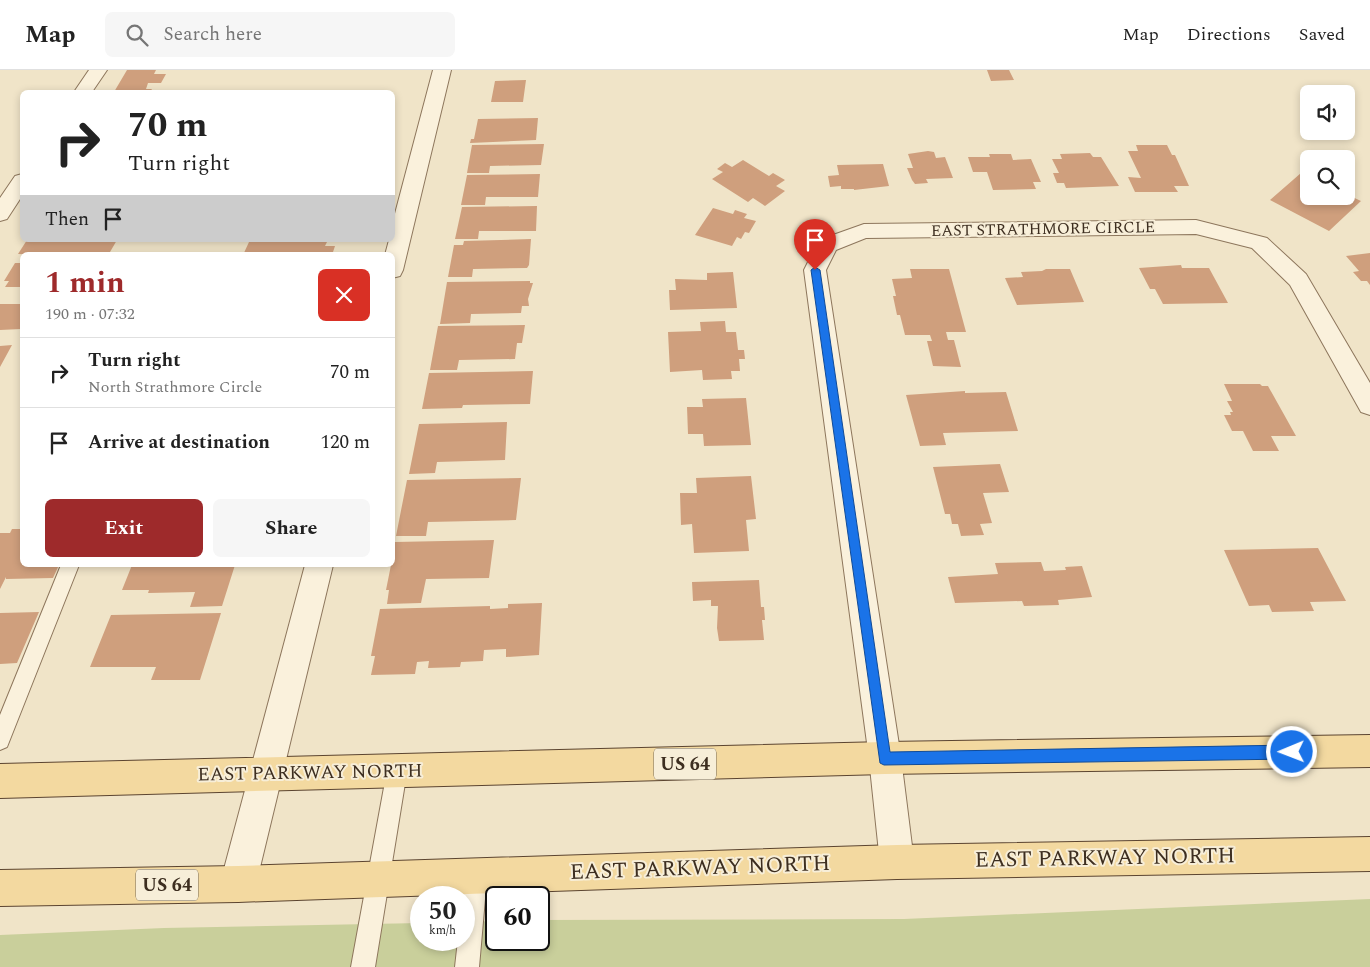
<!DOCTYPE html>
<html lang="en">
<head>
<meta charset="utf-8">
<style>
  :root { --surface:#fff; --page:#f6f6f6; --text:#222; --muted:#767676; --line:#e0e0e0; --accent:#9e2a2b }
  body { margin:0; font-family:Spectral,serif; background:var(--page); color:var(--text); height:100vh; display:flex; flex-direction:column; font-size:19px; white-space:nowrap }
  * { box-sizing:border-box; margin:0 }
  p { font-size:16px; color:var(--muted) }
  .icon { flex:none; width:28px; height:28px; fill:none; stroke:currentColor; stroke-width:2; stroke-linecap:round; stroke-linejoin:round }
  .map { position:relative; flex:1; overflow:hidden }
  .sheet { position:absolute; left:20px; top:182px; width:375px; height:315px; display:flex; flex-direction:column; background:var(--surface); border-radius:8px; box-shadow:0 2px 8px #0003 }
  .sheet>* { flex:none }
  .banner { position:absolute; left:20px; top:20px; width:375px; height:152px; border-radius:8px; box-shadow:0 2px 8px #0003; background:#fff; color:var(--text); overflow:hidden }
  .tools { position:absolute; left:1300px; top:15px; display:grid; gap:10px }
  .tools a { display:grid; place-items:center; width:55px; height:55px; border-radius:8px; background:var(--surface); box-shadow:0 2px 8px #0003; font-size:25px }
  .speed { position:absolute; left:410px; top:816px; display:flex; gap:10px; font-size:25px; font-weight:700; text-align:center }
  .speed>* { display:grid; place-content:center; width:65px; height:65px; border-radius:50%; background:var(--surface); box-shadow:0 2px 8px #0003; line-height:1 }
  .speed small { font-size:12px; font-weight:400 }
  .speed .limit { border:2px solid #111; border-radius:8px; background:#fff; color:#111 }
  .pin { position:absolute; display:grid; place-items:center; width:42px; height:42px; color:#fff; margin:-51px -21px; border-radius:50% 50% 50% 0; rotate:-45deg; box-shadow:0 0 5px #0007 }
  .pin .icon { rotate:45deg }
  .me { position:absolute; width:55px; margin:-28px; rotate:269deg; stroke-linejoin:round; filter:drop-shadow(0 0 4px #0008) }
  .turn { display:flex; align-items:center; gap:18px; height:105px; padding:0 25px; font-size:22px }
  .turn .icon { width:65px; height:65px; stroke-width:2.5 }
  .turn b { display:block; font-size:35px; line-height:42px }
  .then { display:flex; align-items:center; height:48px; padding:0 25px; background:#0003; gap:10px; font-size:19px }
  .round { display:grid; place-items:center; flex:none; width:52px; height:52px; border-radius:8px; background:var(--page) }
  .overview { display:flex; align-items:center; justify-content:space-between; height:85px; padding:0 25px }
  h1 { font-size:30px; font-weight:700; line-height:38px; color:var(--accent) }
  .action { display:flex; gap:10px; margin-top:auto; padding:10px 25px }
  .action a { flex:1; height:58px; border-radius:8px; background:var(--accent); color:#fff; font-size:20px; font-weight:700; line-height:58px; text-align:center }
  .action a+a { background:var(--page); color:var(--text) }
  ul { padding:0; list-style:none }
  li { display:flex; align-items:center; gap:15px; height:70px; padding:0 25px; border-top:1px solid var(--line) }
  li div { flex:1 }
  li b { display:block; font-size:19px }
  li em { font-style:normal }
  header { display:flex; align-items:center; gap:30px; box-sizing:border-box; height:70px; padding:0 25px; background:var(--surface); border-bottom:1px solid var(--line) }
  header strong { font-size:24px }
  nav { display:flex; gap:28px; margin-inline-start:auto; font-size:18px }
  .search { width:350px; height:45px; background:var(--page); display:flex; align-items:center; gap:12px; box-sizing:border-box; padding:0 18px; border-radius:8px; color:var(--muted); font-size:19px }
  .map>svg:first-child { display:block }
  .green { fill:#c9cf9b }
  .building { fill:#cf9f7d }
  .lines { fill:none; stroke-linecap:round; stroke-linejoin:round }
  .lane-casing { stroke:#8d765c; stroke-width:2 }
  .street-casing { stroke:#8d765c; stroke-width:2 }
  .primary-casing { stroke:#5b4430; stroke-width:2 }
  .lane { fill:#faf1dc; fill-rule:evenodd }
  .street { fill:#faf1dc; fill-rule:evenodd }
  .primary { fill:#f3d9a0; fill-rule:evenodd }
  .route { fill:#1a73e8; stroke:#114b97 }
  .labels { text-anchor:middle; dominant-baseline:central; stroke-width:4; stroke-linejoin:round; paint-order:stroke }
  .far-street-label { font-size:16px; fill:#3d2e20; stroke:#f7eed8 }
  .shield { fill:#f7eed8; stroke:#756857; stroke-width:1 }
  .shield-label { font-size:18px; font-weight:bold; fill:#3d2e20 }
  .street-label { font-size:19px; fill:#3d2e20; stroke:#f7eed8 }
  .near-street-label { font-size:22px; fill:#3d2e20; stroke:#f7eed8 }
</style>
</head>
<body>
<header>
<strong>Map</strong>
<div class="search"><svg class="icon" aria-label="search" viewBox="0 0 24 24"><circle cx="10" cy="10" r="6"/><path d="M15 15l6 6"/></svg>Search here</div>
<nav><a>Map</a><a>Directions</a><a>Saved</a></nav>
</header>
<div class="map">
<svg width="1370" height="897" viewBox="0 0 1370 897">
  <rect width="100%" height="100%" fill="#f0e4c8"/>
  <path class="green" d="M1370,829V897H0V865L164,858L421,853V870H464V852L496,851V870H539V850L904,849Z"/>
  <path class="building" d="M127,0H156L154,4H166L161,13H148L146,19H152L150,22H114Z
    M987,0H1009L1014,10L991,11Z
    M526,10L523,32H491L495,11Z
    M538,48L536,70L470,73L471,69H474L478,49Z
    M544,74L541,95L490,96L489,103H467L472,75Z
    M1136,75H1167L1172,85H1175L1189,116H1174L1178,122H1135L1128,107L1141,108L1128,81H1138Z
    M928,81L934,82L936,88L945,87L953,108L926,109L928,113L915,114L912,110L907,98H913L908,84Z
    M1090,83L1093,87H1101L1119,116L1066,118L1064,113H1057L1053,103H1059L1052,89H1062L1060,84Z
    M989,84H1011L1013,90L1031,89L1041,112H1033L1036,119L993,120L987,102H973L968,87H990Z
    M743,90L769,106L773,103L785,110L776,116L785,121L765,136L753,128L748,132L712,109L723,102L717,99L725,93L732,97Z
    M883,94L889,116L854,120V119H841V116L830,117L828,106L839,105L837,95Z
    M1309,96V126H1346V124L1361,131L1329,161L1270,130Z
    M540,104L538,127H486L485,135H461L467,105Z
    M537,136L536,161H479L478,169H455L462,137Z
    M713,138L733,144L735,140L747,144L744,148L756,151L749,163L745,162L741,169L737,167L732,176L695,165Z
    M531,169L529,195L527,198L473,199L472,207H448L454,175H463L464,171Z
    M27,170H117L110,182H56L54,185L18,184Z
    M287,171L327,172L325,176H335L332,185H243L249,172Z
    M1370,183V215L1367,211H1361L1353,202L1359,201L1346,186Z
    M15,193H22V217H5L9,211H4Z
    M1181,195L1182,198H1209L1228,233L1163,234L1155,219H1150L1139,198Z
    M910,199H949L966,262H946L948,270H954L961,297L933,296L927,271H932L930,265H905L900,245H897L893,226H896L892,209L912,208Z
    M1046,199H1070L1084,232L1017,235L1005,208L1023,207L1021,202L1042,201Z
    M733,202L737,238L670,240L669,220H676L675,209L707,210V203Z
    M530,211V213H533L528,229L529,236H522L521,243L471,244L470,253L440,254L447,212Z
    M0,234H22V256L21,259L0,260Z
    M725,251L726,262H736L738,280H744L745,289H739L740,301H731L732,309L703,310L702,300L670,302L668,262L701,261L700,252Z
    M525,255L522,273H517L515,289L459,290L457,300H430L438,256Z
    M12,275L0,297V276Z
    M533,301L530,334L463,335L462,338L422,339L429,303Z
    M1224,314H1260L1262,316H1268L1296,366H1271L1279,381H1253L1243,361H1232L1224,345H1231L1230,342H1233L1227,331H1232Z
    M965,321V323L1006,322L1018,361L943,363L946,375L920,376L906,325Z
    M746,328L751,375L704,376L703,364H688L687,337H703L702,329Z
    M507,352L505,390L437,392L435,403L409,404L419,354Z
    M1000,394L1009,422L983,423L992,453L980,454L984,465L961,466L958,454H952L950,444H945L933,397Z
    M751,406L756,449L746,450L749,481L694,483L692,454L681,455L680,423H697L696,408Z
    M521,408L516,450L428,452L426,466H396L407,410Z
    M12,459H22V495H59L53,508L6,509V507L0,519V463H10Z
    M494,470L489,508L426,509L421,533L387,534L389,520H386L391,495H392L395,472Z
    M1318,478L1346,531L1310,532L1314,541L1272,542L1269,535L1249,536L1224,480Z
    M1041,492L1044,501L1066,500L1065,497L1082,496L1092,527L1058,530L1059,535L1024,536L1022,531L955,533L948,507L998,504L995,493Z
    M132,495H235L222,536L190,537L195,522L148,523L149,520H122Z
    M759,510L761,537H764L765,550H762L764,570L719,571L717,558L718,536H711V530L693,531L692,512Z
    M542,533L539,585L506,587V579L484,580L483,591L461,592L460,597L428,598L429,591L417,592L415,604L371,605L375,586H371L380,539L490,536V539L508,538V534Z
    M39,542L17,593L0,594V543Z
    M221,543L200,610H151L156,597H90L111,545Z"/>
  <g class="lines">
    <g class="lane-casing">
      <path id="lane" d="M61,495H79L7,677L0,680V645Z
        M397,691L404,694L407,701L375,897H351L387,701L390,694Z
        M476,795L484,798L487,806L479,897H455L458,870H464C464,846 459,820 468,798Z"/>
    </g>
    <g class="street-casing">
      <path id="street" d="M89,0H107L92,22H74Z
        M433,0H451L403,200L400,206L392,208V185H385L389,170H392V155Z
        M22,104V126L7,149L0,151V128L15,106Z
        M1196,150L1267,168L1306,204L1370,313V345L1361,342L1290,215L1252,178L1196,164L866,168L836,180L826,200L901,688L914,792L909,804L897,809L885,804L880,792L869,688L804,200L819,170L864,154Z
        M305,495H333L256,814L250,826L238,832L226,826L220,814Z"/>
    </g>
    <g class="primary-casing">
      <path id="primary" d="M1370,665V697L885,704L0,728V694L885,672Z
        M1370,767V801L897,809L238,832L0,836V800L238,796L897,775Z"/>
    </g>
    <use href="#lane" class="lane"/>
    <use href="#street" class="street"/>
    <use href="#primary" class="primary"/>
  </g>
  <path class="route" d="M815,197L820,200L890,682L1292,675L1297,677L1299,682L1297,687L1292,689L884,695L880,693L811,200Z"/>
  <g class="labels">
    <g class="far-street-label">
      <text transform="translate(1043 159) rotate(-1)">EAST STRATHMORE CIRCLE</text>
    </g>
    <g class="shield">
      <rect x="654" y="678.5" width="62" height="31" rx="4"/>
      <rect x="136" y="799.5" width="62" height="31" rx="4"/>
    </g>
    <g class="shield-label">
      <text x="685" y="694">US 64</text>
      <text x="167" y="815">US 64</text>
    </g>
    <g class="street-label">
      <text transform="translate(310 703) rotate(-1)">EAST PARKWAY NORTH</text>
    </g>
    <g class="near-street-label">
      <text transform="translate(1105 788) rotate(-1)">EAST PARKWAY NORTH</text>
      <text transform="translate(700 798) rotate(-2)">EAST PARKWAY NORTH</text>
    </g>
  </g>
</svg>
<div class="tools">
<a><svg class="icon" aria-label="sound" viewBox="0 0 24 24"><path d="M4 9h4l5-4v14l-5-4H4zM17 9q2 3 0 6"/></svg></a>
<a><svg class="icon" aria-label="search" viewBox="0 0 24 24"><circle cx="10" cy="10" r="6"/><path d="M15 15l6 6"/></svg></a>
</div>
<div class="speed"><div>50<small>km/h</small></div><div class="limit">60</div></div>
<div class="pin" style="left:815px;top:200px;background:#d93025"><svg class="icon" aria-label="arrive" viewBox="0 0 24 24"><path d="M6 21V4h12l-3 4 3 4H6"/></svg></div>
<svg class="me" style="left:1292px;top:682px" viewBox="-20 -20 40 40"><circle r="17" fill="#1a73e8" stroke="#fff" stroke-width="3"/><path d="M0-11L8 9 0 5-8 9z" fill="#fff"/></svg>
<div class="banner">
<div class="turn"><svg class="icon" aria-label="right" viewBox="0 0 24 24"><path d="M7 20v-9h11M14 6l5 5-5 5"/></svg><div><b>70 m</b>Turn right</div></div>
<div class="then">Then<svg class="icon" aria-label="arrive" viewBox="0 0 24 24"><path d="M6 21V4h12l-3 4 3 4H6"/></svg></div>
</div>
<section class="sheet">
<div class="overview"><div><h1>1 min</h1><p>190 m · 07:32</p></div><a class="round" style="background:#d93025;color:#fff"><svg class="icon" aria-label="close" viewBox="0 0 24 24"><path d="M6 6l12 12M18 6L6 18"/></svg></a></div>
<ul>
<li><svg class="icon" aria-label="right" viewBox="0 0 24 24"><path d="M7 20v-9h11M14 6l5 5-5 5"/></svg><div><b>Turn right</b><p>North Strathmore Circle</p></div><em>70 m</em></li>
<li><svg class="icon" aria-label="arrive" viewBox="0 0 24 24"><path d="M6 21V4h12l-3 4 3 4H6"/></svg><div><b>Arrive at destination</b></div><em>120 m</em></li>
</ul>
<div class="action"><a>Exit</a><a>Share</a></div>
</section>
</div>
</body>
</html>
